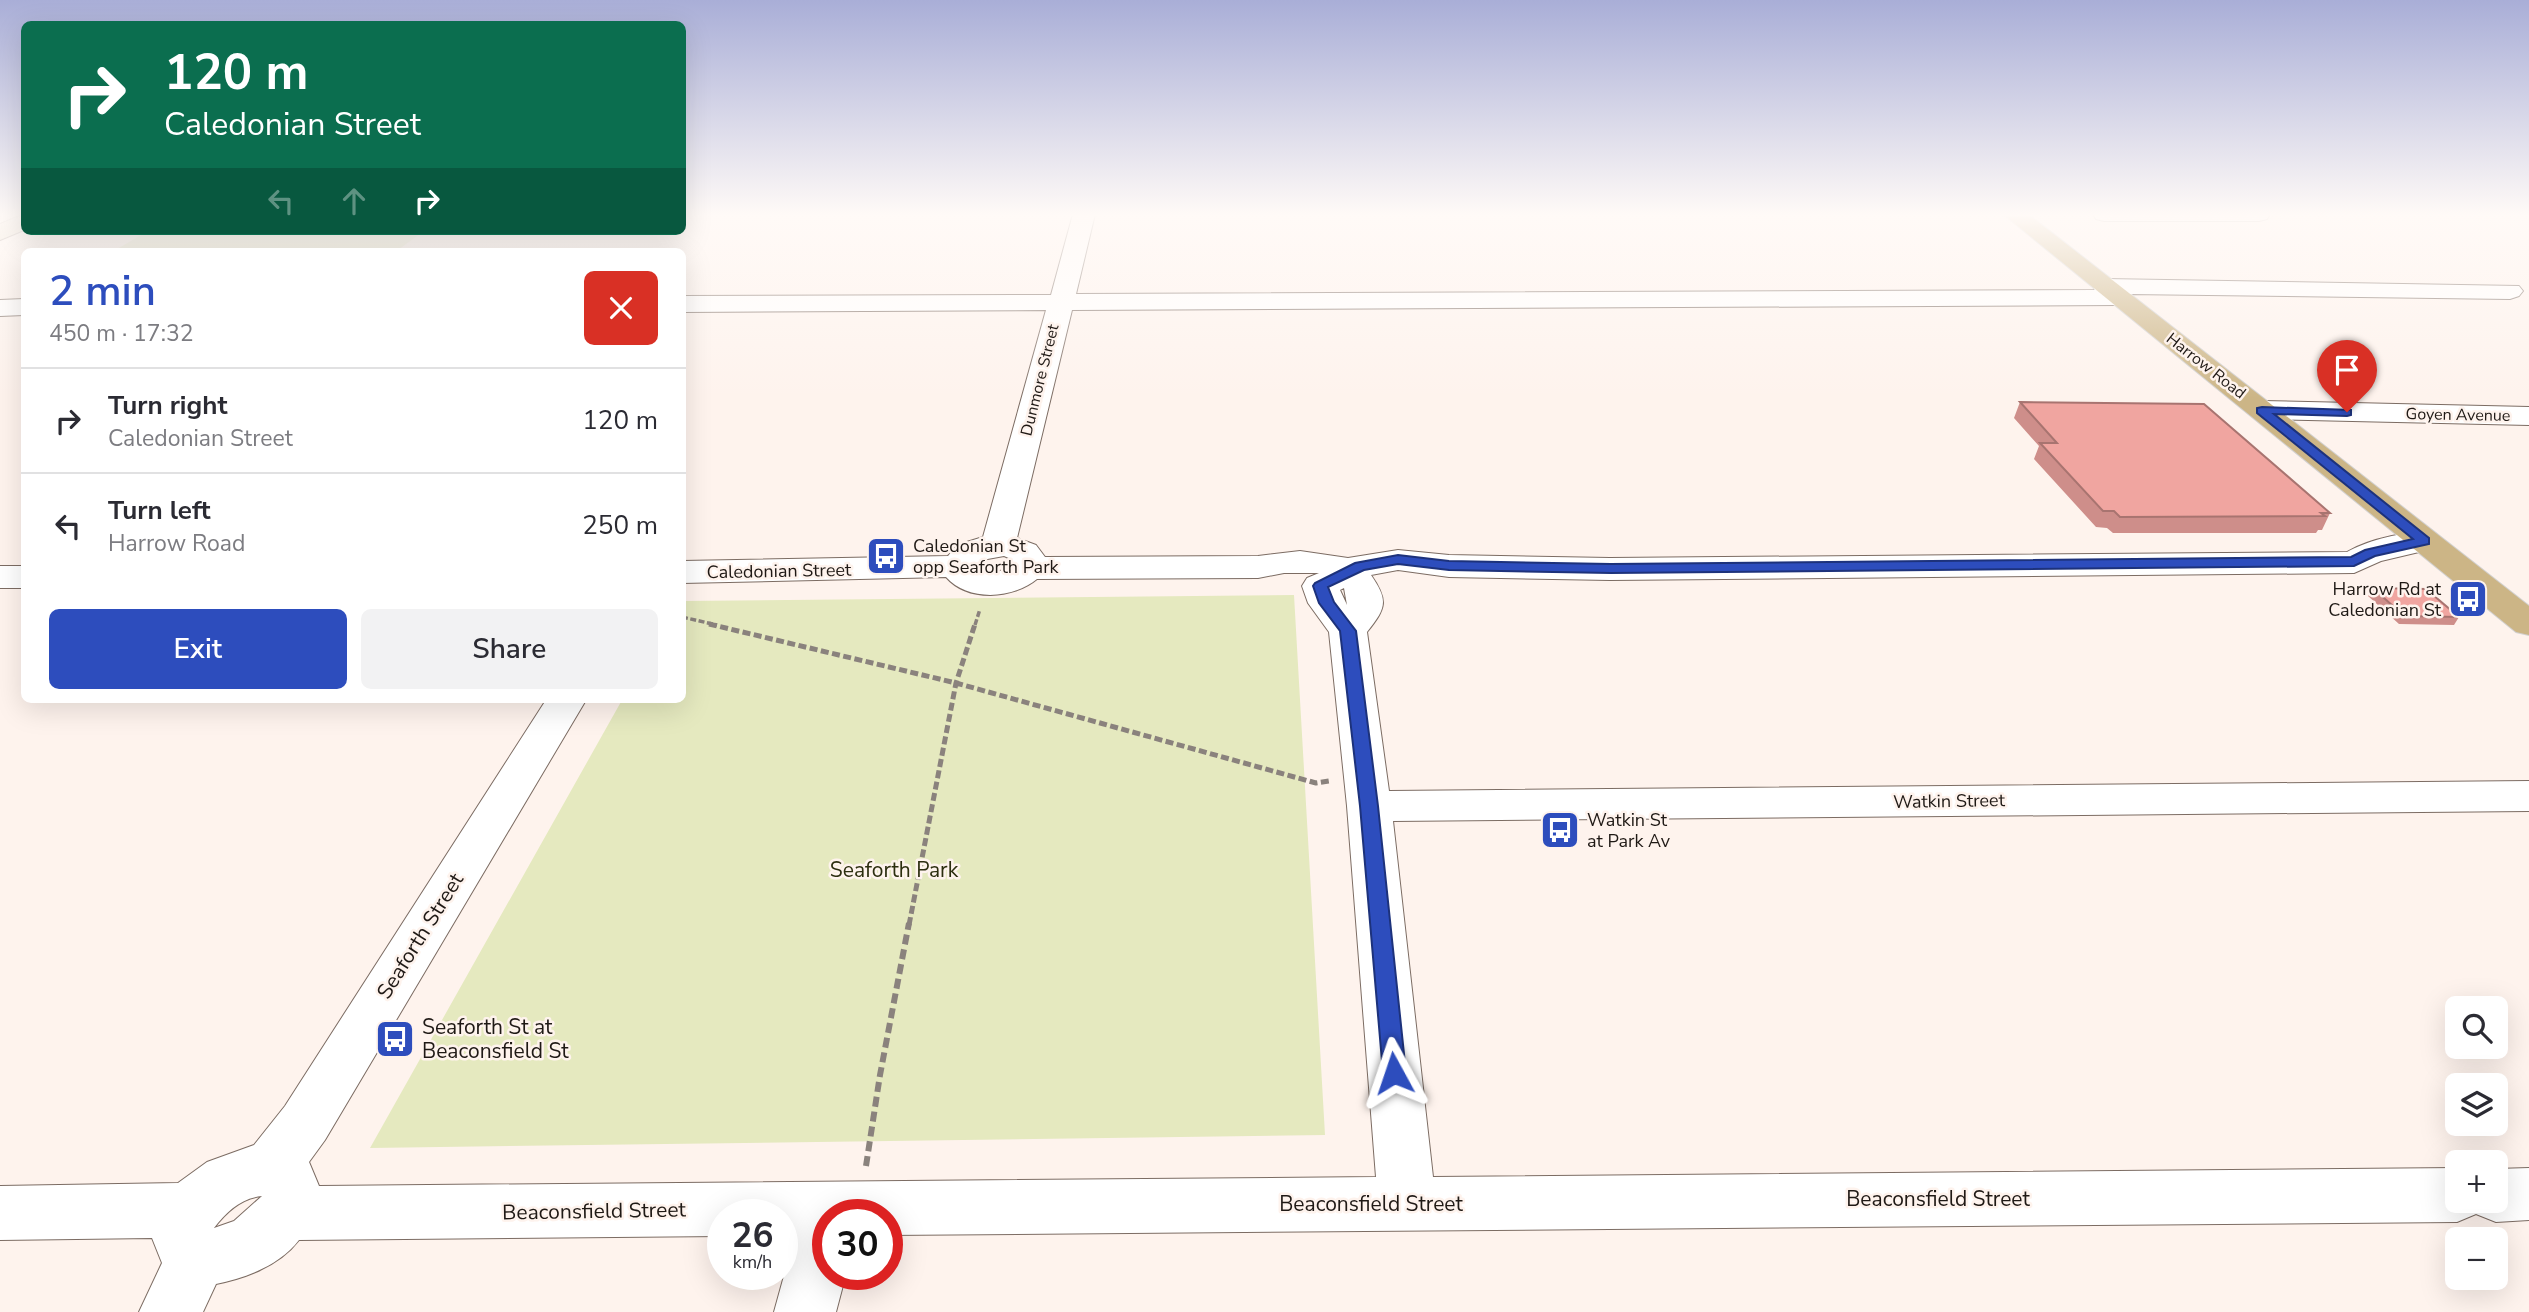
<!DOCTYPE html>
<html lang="en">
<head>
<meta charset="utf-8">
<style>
  :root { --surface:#fff; --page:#f2f2f3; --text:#2b2b33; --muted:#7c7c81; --line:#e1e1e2; --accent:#2d4dbd }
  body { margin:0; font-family:"Nunito Sans",sans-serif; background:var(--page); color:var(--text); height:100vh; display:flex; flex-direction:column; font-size:26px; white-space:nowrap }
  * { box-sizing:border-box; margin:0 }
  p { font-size:23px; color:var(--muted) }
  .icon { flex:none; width:38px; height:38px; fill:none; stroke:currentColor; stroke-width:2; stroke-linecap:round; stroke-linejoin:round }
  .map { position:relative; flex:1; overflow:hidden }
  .side { position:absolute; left:21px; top:248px; width:665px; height:455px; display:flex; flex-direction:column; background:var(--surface); border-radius:10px; box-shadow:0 7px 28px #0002 }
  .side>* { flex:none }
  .guide { position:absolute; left:21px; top:21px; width:665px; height:214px; border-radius:10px; box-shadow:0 7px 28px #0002; background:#0b6e4f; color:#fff; overflow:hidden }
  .tools { position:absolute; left:2445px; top:996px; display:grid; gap:14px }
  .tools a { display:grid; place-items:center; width:63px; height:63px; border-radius:10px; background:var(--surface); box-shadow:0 7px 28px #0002; font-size:35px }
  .speed { position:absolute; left:707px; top:1199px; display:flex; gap:14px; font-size:35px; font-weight:700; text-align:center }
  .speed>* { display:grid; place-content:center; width:91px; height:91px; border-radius:50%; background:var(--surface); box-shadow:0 7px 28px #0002; line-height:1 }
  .speed small { font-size:18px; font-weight:400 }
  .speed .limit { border:10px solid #d22; background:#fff; color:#111 }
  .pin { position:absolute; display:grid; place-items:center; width:60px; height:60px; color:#fff; margin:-72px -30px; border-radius:50% 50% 50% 0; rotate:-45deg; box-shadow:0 0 7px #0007 }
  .pin .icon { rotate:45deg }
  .me { position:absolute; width:77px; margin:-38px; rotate:355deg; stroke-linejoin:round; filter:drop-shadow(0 0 5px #0008) }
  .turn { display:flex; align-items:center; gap:24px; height:147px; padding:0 28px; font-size:32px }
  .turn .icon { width:91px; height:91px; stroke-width:2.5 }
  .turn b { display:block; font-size:49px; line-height:60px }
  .lanes { display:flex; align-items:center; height:66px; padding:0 28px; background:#0003; justify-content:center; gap:35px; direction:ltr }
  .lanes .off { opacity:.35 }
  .round { display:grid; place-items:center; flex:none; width:74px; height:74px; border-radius:10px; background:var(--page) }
  .headline { display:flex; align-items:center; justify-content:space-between; height:119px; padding:0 28px }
  h1 { font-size:42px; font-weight:600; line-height:52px; color:var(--accent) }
  .action { display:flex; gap:14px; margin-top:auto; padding:14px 28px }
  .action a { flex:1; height:80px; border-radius:10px; background:var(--accent); color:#fff; font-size:28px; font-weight:600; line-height:80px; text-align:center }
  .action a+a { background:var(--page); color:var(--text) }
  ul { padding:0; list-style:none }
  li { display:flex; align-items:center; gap:21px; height:105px; padding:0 28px; border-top:2px solid var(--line) }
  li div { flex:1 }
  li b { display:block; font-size:26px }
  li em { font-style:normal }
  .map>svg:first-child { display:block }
  .green { fill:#e5e9bf }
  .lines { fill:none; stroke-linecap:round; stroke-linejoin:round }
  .minor-casing { stroke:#7c6c63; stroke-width:2 }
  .secondary-casing { stroke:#7c6c63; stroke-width:2 }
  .primary-casing { stroke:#d2d1d0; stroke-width:2 }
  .path-far2 { stroke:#8a827d; stroke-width:3.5; stroke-dasharray:6 2.5; stroke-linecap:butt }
  .path-far1 { stroke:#8a827d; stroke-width:5; stroke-dasharray:8 3.5; stroke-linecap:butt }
  .path { stroke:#8a827d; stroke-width:6; stroke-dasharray:10 5; stroke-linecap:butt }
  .minor { fill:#fff; fill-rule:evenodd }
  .secondary { fill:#e6dac3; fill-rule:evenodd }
  .primary { fill:#ccb586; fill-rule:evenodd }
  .wall { fill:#ce8e8a }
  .building { fill:#f0a5a0; stroke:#a87470; stroke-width:2 }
  .route { fill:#2d4dbd; stroke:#1d327b; stroke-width:2 }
  .labels { text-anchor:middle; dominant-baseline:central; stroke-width:5; stroke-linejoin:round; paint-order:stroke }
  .far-street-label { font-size:16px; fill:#1f1915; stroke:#fef3ed }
  .poi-label { font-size:18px; fill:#1f1915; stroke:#fef3ed; text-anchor:start }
  .street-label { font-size:18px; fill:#1f1915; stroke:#fef3ed }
  .near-park-label { font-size:21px; fill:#2c2e0f; stroke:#fef3ed }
  .near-street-label { font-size:21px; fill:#1f1915; stroke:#fef3ed }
  .near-poi-label { font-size:21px; fill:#1f1915; stroke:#fef3ed; text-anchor:start }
</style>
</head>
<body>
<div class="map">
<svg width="2529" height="1312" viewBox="0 0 2529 1312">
  <rect width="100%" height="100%" fill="#fef3ed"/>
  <path class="green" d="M148,231H424L395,252H112Z
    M1294,595L1325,1135L370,1148L622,700H682L683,601Z"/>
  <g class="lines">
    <g class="minor-casing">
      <path id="minor" d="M1073,214H1095L1076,294L2095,290L2093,286L2096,281L2105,279L2519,286L2523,291L2519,296L2510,299L2128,294L2131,297L2127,302L2118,305L1072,310L1017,538L1036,545L1045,557L1258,556L1300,551L1348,558L1398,550L1449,555L1610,558L2347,552C2367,540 2414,528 2436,534L2441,541L2436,548L2381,561L2354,573L1610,580L1449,577L1398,570L1371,575C1389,601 1386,608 1367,632L1389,791L2529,781V811L1393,821L1433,1177L2457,1168V1200H2496V1169L2529,1168V1220L2496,1222L2476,1214L2457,1222L887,1235V1214H828V1274H846L836,1312H774L795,1236H782V1214H723V1236L299,1240C280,1265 246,1278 216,1284L203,1312H139L162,1263L152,1238L0,1240V1186L178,1183L207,1162L254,1145L285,1106L546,700H586L325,1140L309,1162L319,1186L1376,1177L1347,806L1329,632L1308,603L1302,586L1307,578L1319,573H1284L1258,578L1037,579C1013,599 968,602 946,577L682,583V561L948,556L957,545L983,537L1046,310L682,312V296L1051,295ZM1004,556L1011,559L1010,565C999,573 989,577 977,569L982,560ZM1344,588L1347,605L1340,590ZM262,1196L234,1221L214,1228C226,1212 241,1198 262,1196Z
        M2093,214H2270L2267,219L2259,221H2104L2096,219Z
        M24,299V315L0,316V300Z
        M2262,401L2529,407V425L2262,419L2252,416L2247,410L2252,404Z
        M0,566H24V588H0Z"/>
    </g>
    <g class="secondary-casing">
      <path id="secondary" d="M24,214V230L0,240V224Z"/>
    </g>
    <g class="primary-casing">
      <path id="primary" d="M2003,214H2028L2529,606V635L2516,632Z"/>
    </g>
    <path class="path-far2" d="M682,617L717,625
      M975,625L980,609"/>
    <path class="path-far1" d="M709,624L956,683L1316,783L1329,781
      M909,925L956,683L975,624"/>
    <path class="path" d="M866,1166L880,1075L909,923"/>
    <use href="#minor" class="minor"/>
    <use href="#secondary" class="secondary"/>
    <use href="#primary" class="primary"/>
  </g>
  <path class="wall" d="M2020,402L2330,513L2322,530H2318L2316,533H2113L2107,528L2096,527L2034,459L2039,446L2014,418Z
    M2373,588L2459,617L2454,625L2399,624L2368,596Z"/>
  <path class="building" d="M2020,402L2204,404L2330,513H2321L2325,516L2120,517L2114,511H2103L2040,443H2057Z
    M2373,588L2426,589L2459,617L2404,616Z"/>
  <linearGradient id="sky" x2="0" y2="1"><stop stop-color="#a9aed7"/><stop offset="0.54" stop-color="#fffaf7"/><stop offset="1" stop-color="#fffaf7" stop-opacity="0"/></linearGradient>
  <rect width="2529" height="398" fill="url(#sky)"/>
  <path class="route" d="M2262,407L2351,410V415L2347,416L2274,414L2429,538V544L2375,556L2354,566L1611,573L1449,570L1398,564L1364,570L1328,587L1334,602L1356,631L1378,806L1406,1073L1402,1080L1394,1082L1387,1080L1383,1073L1360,806L1340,631L1319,603L1313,586L1315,583L1355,563L1398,555L1449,561L1611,564L2351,557L2365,550L2413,539L2257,413V408Z"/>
  <defs>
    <g id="bus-square" transform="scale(2.0125)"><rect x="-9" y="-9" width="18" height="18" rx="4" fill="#2d4dbd" stroke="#fef3ed"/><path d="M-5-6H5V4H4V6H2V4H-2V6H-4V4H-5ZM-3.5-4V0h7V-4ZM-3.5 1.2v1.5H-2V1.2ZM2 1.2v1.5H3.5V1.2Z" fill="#fff"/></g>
  </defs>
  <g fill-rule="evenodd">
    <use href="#bus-square" x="886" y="556"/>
    <use href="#bus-square" x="2468" y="599"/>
    <use href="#bus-square" x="1560" y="830"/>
    <use href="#bus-square" x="395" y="1039"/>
  </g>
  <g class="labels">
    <g class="far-street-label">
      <text transform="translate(2206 366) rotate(38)">Harrow Road</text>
      <text transform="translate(1040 380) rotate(-76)">Dunmore Street</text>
      <text transform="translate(2458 415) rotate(1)">Goyen Avenue</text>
    </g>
    <g class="poi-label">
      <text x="913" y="546">Caledonian St<tspan x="913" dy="21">opp Seaforth Park</tspan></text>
      <text x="2441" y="589" text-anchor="end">Harrow Rd at<tspan x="2441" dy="21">Caledonian St</tspan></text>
      <text x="1587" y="820">Watkin St<tspan x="1587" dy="21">at Park Av</tspan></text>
    </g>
    <g class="street-label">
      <text transform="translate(779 571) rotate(-1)">Caledonian Street</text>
      <text transform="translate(1949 801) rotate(-1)">Watkin Street</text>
    </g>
    <g class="near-park-label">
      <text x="894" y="870">Seaforth Park</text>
    </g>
    <g class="near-street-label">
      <text transform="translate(420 936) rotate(-58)">Seaforth Street</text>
      <text x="1938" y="1199">Beaconsfield Street</text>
      <text x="1371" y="1204">Beaconsfield Street</text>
      <text transform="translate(594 1211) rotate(-1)">Beaconsfield Street</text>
    </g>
    <g class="near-poi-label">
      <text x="422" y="1027">Seaforth St at<tspan x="422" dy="24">Beaconsfield St</tspan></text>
    </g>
  </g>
</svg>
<div class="tools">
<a><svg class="icon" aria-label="search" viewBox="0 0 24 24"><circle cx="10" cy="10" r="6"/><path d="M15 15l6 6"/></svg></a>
<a><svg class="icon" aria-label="layers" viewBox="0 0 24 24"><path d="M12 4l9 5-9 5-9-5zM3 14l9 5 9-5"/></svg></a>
<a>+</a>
<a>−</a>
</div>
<div class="speed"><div>26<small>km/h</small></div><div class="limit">30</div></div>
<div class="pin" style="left:2347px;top:412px;background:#d93025"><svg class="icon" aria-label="arrive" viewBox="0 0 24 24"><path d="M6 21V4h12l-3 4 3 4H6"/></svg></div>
<svg class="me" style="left:1394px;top:1073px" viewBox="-20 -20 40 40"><path d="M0-17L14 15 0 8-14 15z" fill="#2d4dbd" stroke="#fff" stroke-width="4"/></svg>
<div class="guide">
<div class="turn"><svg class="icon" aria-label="right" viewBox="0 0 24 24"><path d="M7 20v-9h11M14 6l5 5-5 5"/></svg><div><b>120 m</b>Caledonian Street</div></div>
<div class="lanes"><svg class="icon off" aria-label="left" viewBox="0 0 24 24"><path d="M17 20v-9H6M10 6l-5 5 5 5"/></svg><svg class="icon off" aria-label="ahead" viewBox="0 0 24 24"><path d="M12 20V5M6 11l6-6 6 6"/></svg><svg class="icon" aria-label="right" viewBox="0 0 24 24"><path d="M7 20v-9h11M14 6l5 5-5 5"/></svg></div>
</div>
<section class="side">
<div class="headline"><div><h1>2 min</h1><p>450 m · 17:32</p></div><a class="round" style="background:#d93025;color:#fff"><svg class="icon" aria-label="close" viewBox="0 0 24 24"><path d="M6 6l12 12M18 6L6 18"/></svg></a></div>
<ul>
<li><svg class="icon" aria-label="right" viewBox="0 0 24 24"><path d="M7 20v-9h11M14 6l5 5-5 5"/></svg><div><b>Turn right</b><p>Caledonian Street</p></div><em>120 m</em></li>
<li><svg class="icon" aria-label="left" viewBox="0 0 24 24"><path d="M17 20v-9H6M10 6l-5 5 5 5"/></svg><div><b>Turn left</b><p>Harrow Road</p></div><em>250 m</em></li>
</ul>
<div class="action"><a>Exit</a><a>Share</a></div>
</section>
</div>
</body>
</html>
